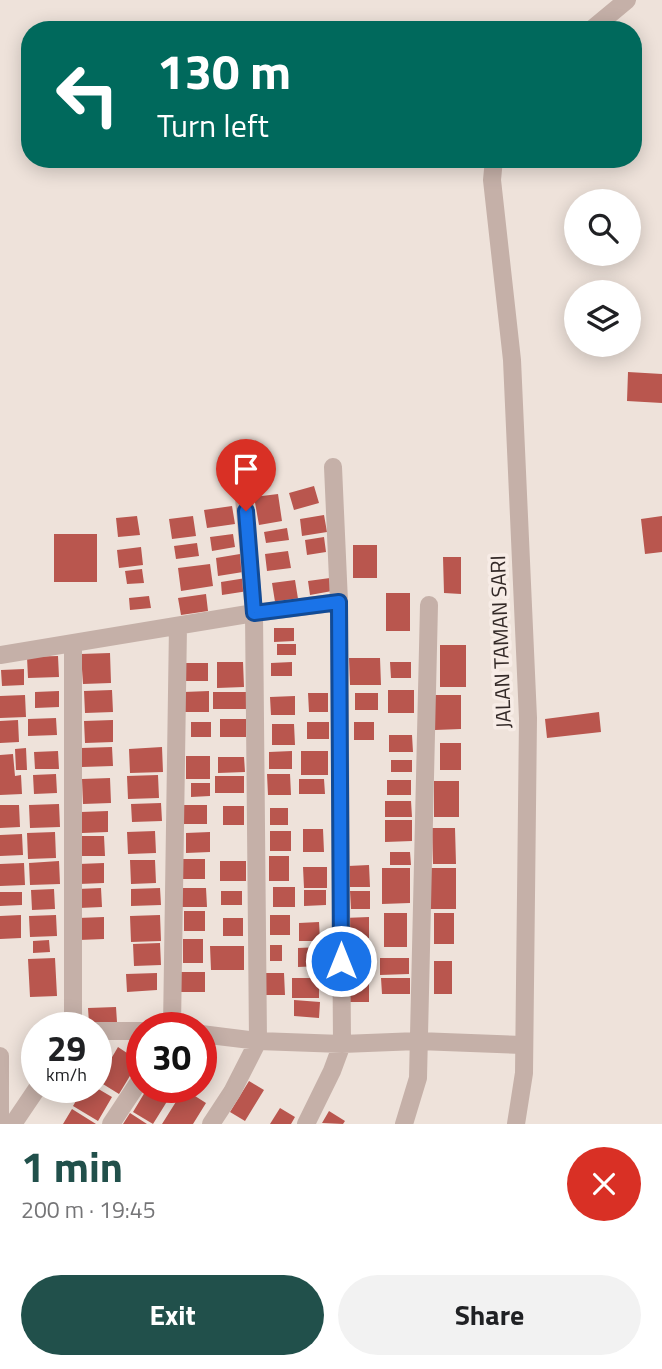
<!DOCTYPE html>
<html lang="en">
<head>
<meta charset="utf-8">
<style>
  :root { --surface:#fff; --page:#f2f2f2; --text:#202124; --muted:#757577; --accent:#21504b }
  body { margin:0; font-family:"Titillium Web",sans-serif; background:var(--page); color:var(--text); height:100vh; display:flex; flex-direction:column; font-size:26px; white-space:nowrap }
  * { box-sizing:border-box; margin:0 }
  p { font-size:23px; color:var(--muted) }
  .icon { flex:none; width:38px; height:38px; fill:none; stroke:currentColor; stroke-width:2; stroke-linecap:round; stroke-linejoin:round }
  .map { position:relative; height:1124px; overflow:hidden }
  .details { display:flex; flex-direction:column; background:var(--surface); flex:1 }
  .details>* { flex:none }
  .hud { position:absolute; left:21px; top:21px; width:621px; height:147px; border-radius:28px; box-shadow:0 4px 18px #0003; background:#00695c; color:#fff; overflow:hidden }
  .buttons { position:absolute; left:564px; top:189px; display:grid; gap:14px }
  .buttons a { display:grid; place-items:center; width:77px; height:77px; border-radius:50%; background:var(--surface); box-shadow:0 4px 18px #0003; font-size:35px }
  .speed { position:absolute; left:21px; top:1012px; display:flex; gap:14px; font-size:35px; font-weight:700; text-align:center }
  .speed>* { display:grid; place-content:center; width:91px; height:91px; border-radius:50%; background:var(--surface); box-shadow:0 4px 18px #0003; line-height:1 }
  .speed small { font-size:18px; font-weight:400 }
  .speed .limit { border:10px solid #d22; background:#fff; color:#111 }
  .pin { position:absolute; display:grid; place-items:center; width:60px; height:60px; color:#fff; margin:-72px -30px; border-radius:50% 50% 50% 0; rotate:-45deg; box-shadow:0 0 7px #0007 }
  .pin .icon { rotate:45deg }
  .me { position:absolute; width:77px; margin:-38px; rotate:0deg; stroke-linejoin:round; filter:drop-shadow(0 0 5px #0008) }
  .turn { display:flex; align-items:center; gap:24px; height:147px; padding:0 21px; font-size:32px }
  .turn .icon { width:91px; height:91px; stroke-width:2.5 }
  .turn b { display:block; font-size:49px; line-height:60px }
  .round { display:grid; place-items:center; flex:none; width:74px; height:74px; border-radius:37px; background:var(--page) }
  .overview { display:flex; align-items:center; justify-content:space-between; height:119px; padding:0 21px }
  h1 { font-size:42px; font-weight:700; line-height:52px; color:var(--accent) }
  .cta { display:flex; gap:14px; margin-top:auto; padding:14px 21px }
  .cta a { flex:1; height:80px; border-radius:42px; background:var(--accent); color:#fff; font-size:28px; font-weight:700; line-height:80px; text-align:center }
  .cta a+a { background:var(--page); color:var(--text) }
  .map>svg:first-child { display:block }
  .building { fill:#b9564e }
  .lines { fill:none; stroke-linecap:round; stroke-linejoin:round }
  .minor { stroke:#c5b0a8; stroke-width:18 }
  .route-casing { stroke:#114b97; stroke-width:18 }
  .route { stroke:#1a73e8; stroke-width:12 }
  .labels { text-anchor:middle; dominant-baseline:central; stroke-width:7; stroke-linejoin:round; paint-order:stroke }
  .street-label { font-size:21px; fill:#332927; stroke:#f7ece6 }
</style>
</head>
<body>
<div class="map">
<svg width="662" height="1124" viewBox="0 0 662 1124">
  <rect width="100%" height="100%" fill="#eee2da"/>
  <path class="building" d="M628,372L662,374V403L627,401Z
    M314,486L319,503L294,510L289,493Z
    M278,494L282,521L259,525L254,497Z
    M232,506L235,524L207,528L204,510Z
    M324,515L327,532L302,536L300,519Z
    M137,516L140,535L118,537L116,518Z
    M193,516L196,536L172,539L169,519Z
    M662,516V552L645,554L641,519Z
    M287,528L289,540L266,543L264,532Z
    M54,534H97V582H54Z
    M233,534L235,547L212,551L210,537Z
    M324,537L326,552L307,555L305,540Z
    M197,543L199,556L176,559L174,546Z
    M353,545H377V578H353Z
    M141,547L143,565L119,568L117,550Z
    M288,551L291,568L267,571L265,554Z
    M240,554L243,572L218,576L216,558Z
    M443,557H461V594L444,593Z
    M210,564L213,586L181,591L178,568Z
    M142,569L144,583L127,584L125,571Z
    M246,578L248,591L222,595L221,582Z
    M330,578L332,591L310,595L308,581Z
    M295,580L299,605L276,608L272,583Z
    M386,593H410V631H386Z
    M206,594L208,611L181,615L178,598Z
    M149,596L151,608L130,610L129,598Z
    M274,628H294V641L274,642Z
    M277,644H296V655H277Z
    M440,645H466V687H440Z
    M110,653L111,683L83,684L81,654Z
    M58,656L59,677L28,678L27,657Z
    M349,658H380L381,685H350Z
    M217,662H243L244,687L217,688Z
    M292,662V676H271V663Z
    M390,662H411V678H391Z
    M184,663H208V681H183Z
    M24,669V685L2,686L1,670Z
    M112,690L113,712L85,713L84,691Z
    M388,690H414V713H388Z
    M59,691V707L35,708V692Z
    M209,691V712H184V692Z
    M213,692H249V709H213Z
    M308,693H328V712H309Z
    M355,693H378V710H355Z
    M25,695L26,717L0,718V696Z
    M435,695H461V729L435,730Z
    M295,696V715H271L270,697Z
    M599,712L601,732L547,738L545,719Z
    M56,718L57,735L28,736V719Z
    M220,719H246V737H220Z
    M18,720L19,742L0,743V721Z
    M113,720V742L85,743L84,721Z
    M191,722H211V737H191Z
    M307,722H329V739H307Z
    M354,722H374V740H354Z
    M272,724H294L295,745H272Z
    M389,735H412L413,752H389Z
    M440,743H461V770H440Z
    M112,747L113,766L82,767L81,748Z
    M162,747L163,772L130,773L129,749Z
    M26,748L27,770H16L15,749Z
    M58,751L59,769H35L34,752Z
    M292,751V769H269V752Z
    M301,751H328V775H301Z
    M13,754L15,776L21,775L22,794L0,795V755Z
    M186,756H210V779H186Z
    M218,757H244L245,772L218,773Z
    M391,760H412V772H391Z
    M56,774L57,793L34,794L33,775Z
    M267,774H290L291,795H268Z
    M158,775L159,798L128,799L127,776Z
    M215,776H244V793H215Z
    M110,778L111,803L83,804L82,779Z
    M299,779H324L325,794H299Z
    M387,780H411V795H387Z
    M434,781H459V817H434Z
    M191,783H210V796L191,797Z
    M385,801H411L412,817H385Z
    M161,803L162,821L132,822L131,804Z
    M59,804L60,827L30,828L29,805Z
    M0,805H19L20,827L0,828Z
    M182,805H207V824H182Z
    M223,806H244V825H223Z
    M270,808H288V825H270Z
    M108,811V832L82,833L81,812Z
    M385,820H412V841L385,842Z
    M432,828H455L456,864H433Z
    M303,829H323L324,852H303Z
    M155,831L156,853L128,854L127,832Z
    M270,831H291V851H270Z
    M55,832L56,858L28,859L27,833Z
    M210,832V852L186,853V833Z
    M22,834L23,855L0,856V835Z
    M81,836H104L105,856H81Z
    M390,852H410L411,865H390Z
    M269,856H289V881H269Z
    M182,859H205V879H183Z
    M130,860H155L156,883L131,884Z
    M59,861L60,884L30,885L29,863Z
    M220,861H246V881H220Z
    M24,863L25,885L0,886V864Z
    M104,863V883L79,884V864Z
    M369,865L370,887H348V866Z
    M303,867H327V888H304Z
    M382,868H410V903L382,904Z
    M428,868H456V909H428Z
    M273,887H295V907H273Z
    M101,888L102,907L79,908L78,889Z
    M160,888L161,905L131,906V889Z
    M175,888H206L207,907H175Z
    M54,889L55,909L32,910L31,890Z
    M304,890H326V905L304,906Z
    M221,891H242V905H221Z
    M350,891H370V909H351Z
    M0,892H22V905L0,906Z
    M184,911H205V931H184Z
    M384,913H407V947H384Z
    M434,913H454V944H434Z
    M21,915V938L0,939V916Z
    M56,915L57,936L30,937L29,916Z
    M160,915L161,941L131,942L130,916Z
    M270,915H290V935H270Z
    M104,917V939L79,940L78,918Z
    M369,917V938H344V918Z
    M223,918H243V936H223Z
    M319,922L320,941H299V923Z
    M183,939H203V963H183Z
    M49,940L50,952L33,953V941Z
    M160,943L161,965L134,966L133,944Z
    M270,945H282V961H270Z
    M344,945H369V967H344Z
    M210,946H244V970H211Z
    M321,947V966L298,967V948Z
    M55,958L57,996L30,997L28,959Z
    M380,958H409V974L380,975Z
    M434,961H452V994H434Z
    M181,972H205V992H181Z
    M157,973V990L127,992L126,974Z
    M264,973H284L285,995H264Z
    M345,974H369V1002H346Z
    M292,978H319V998H292Z
    M381,978H410V994H382Z
    M294,1000L320,1002L319,1018L294,1016Z
    M116,1007L117,1022L89,1023L88,1008Z
    M118,1047L139,1061L119,1094L98,1081Z
    M249,1081L264,1090L245,1121L230,1112Z
    M61,1087H82L77,1096Z
    M84,1087H95L112,1097L98,1121L73,1106Z
    M148,1087H176L153,1124L133,1112Z
    M184,1089L206,1103L193,1124H162Z
    M280,1108L295,1117L291,1124H270Z
    M72,1109L96,1124H63Z
    M329,1111L345,1121L343,1124L322,1123Z
    M130,1113L147,1124H123Z"/>
  <g class="lines">
    <path class="minor" d="M591,30L627,0
      M494,159L492,180L512,360L528,718L524,1073L516,1124
      M0,655L254,613L339,602
      M73,1027V643
      M172,1027L178,626
      M96,1031H142
      M201,1034L258,1041L342,1044L418,1041L523,1045
      M0,1056V1124
      M13,1124L38,1087
      M111,1124L142,1077
      M211,1124L232,1092L258,1041L254,613L243,486
      M306,1124L332,1071L342,1044L339,602L333,467
      M404,1124L418,1078L429,605"/>
  </g>
  <g class="lines">
    <g class="route-casing">
      <path id="route" d="M246,511L254,613L339,602L341,961"/>
    </g>
    <use href="#route" class="route"/>
  </g>
  <g class="labels">
    <g class="street-label">
      <text transform="translate(500 642) rotate(-92)">JALAN TAMAN SARI</text>
    </g>
  </g>
</svg>
<div class="buttons">
<a><svg class="icon" aria-label="search" viewBox="0 0 24 24"><circle cx="10" cy="10" r="6"/><path d="M15 15l6 6"/></svg></a>
<a><svg class="icon" aria-label="layers" viewBox="0 0 24 24"><path d="M12 4l9 5-9 5-9-5zM3 14l9 5 9-5"/></svg></a>
</div>
<div class="speed"><div>29<small>km/h</small></div><div class="limit">30</div></div>
<div class="pin" style="left:246px;top:511px;background:#d93025"><svg class="icon" aria-label="arrive" viewBox="0 0 24 24"><path d="M6 21V4h12l-3 4 3 4H6"/></svg></div>
<svg class="me" style="left:341px;top:961px" viewBox="-20 -20 40 40"><circle r="17" fill="#1a73e8" stroke="#fff" stroke-width="3"/><path d="M0-11L8 9 0 5-8 9z" fill="#fff"/></svg>
<div class="hud">
<div class="turn"><svg class="icon" aria-label="left" viewBox="0 0 24 24"><path d="M17 20v-9H6M10 6l-5 5 5 5"/></svg><div><b>130 m</b>Turn left</div></div>
</div>
</div>
<section class="details">
<div class="overview"><div><h1>1 min</h1><p>200 m · 19:45</p></div><a class="round" style="background:#d93025;color:#fff"><svg class="icon" aria-label="close" viewBox="0 0 24 24"><path d="M6 6l12 12M18 6L6 18"/></svg></a></div>
<div class="cta"><a>Exit</a><a>Share</a></div>
</section>
</body>
</html>
